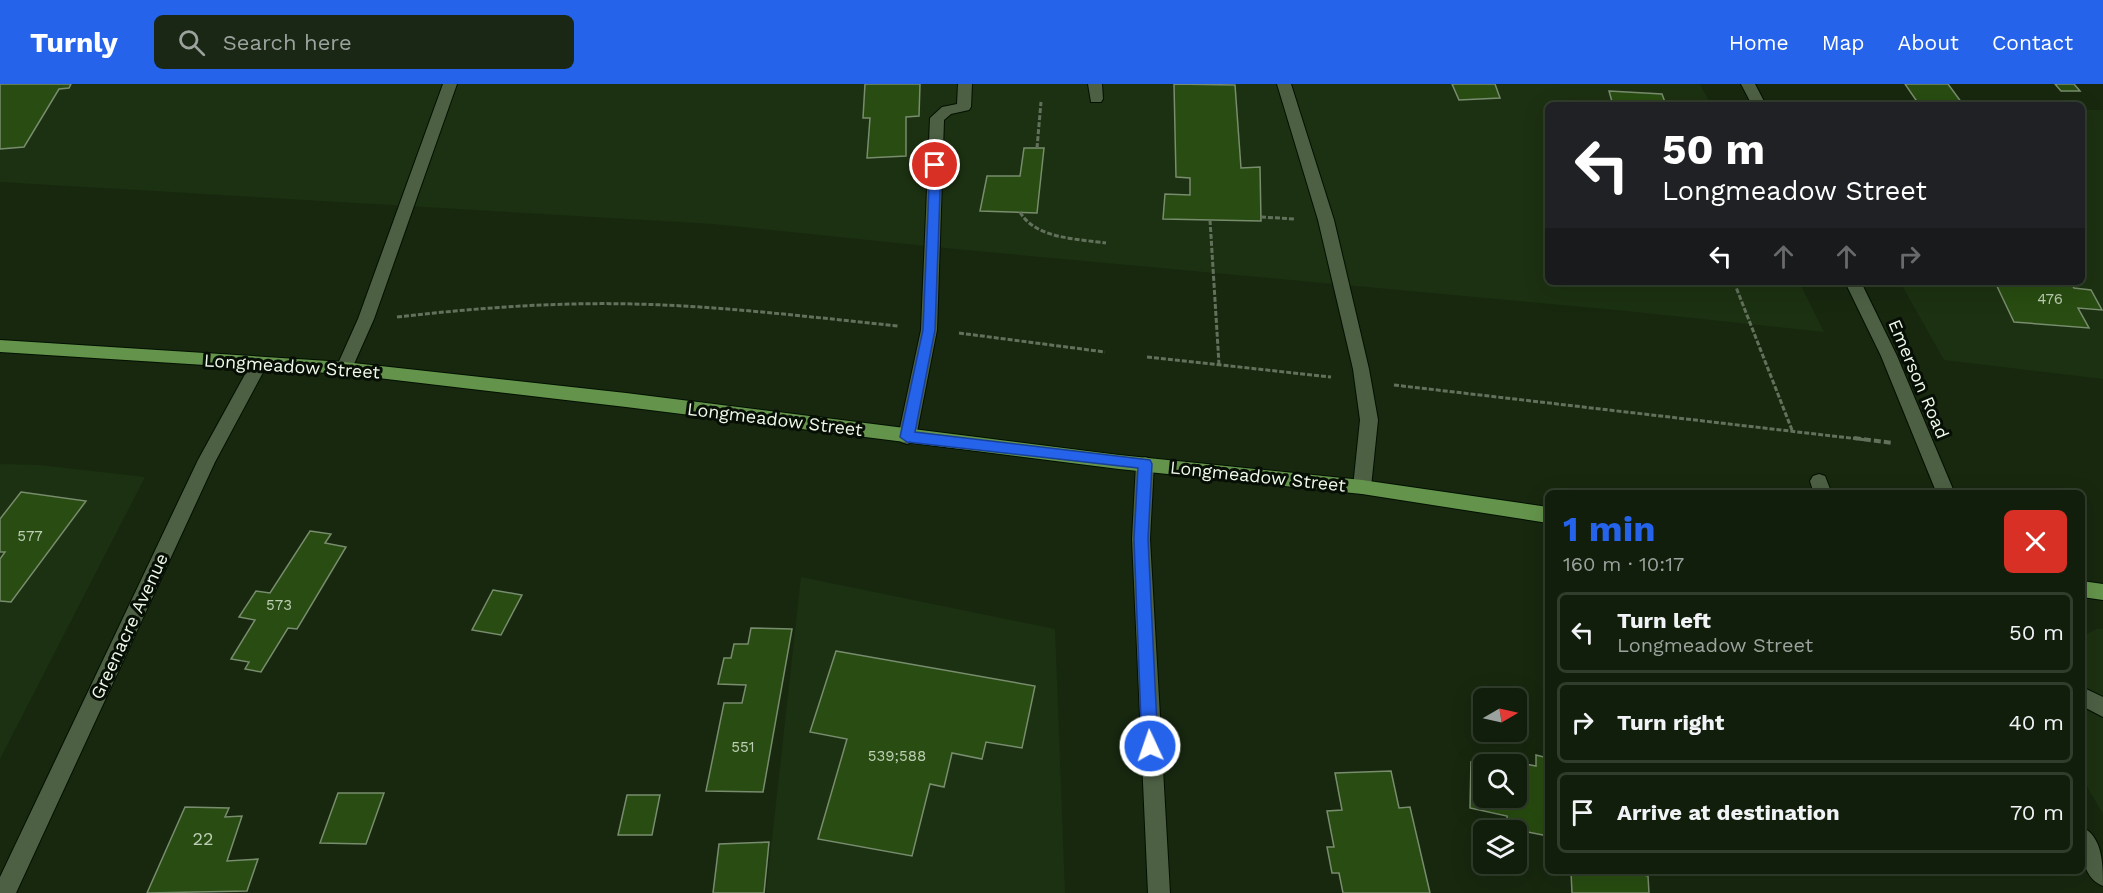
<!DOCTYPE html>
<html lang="en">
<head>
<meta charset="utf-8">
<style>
  :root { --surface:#111e0b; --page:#1a2714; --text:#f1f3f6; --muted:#9ca29d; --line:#303c2c; --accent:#2563eb }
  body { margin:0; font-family:"Work Sans",sans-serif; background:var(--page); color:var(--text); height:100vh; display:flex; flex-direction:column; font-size:22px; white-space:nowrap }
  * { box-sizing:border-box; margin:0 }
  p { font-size:20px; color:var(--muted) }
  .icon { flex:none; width:33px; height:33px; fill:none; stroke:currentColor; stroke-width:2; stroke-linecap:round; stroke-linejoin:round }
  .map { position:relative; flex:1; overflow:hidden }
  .sheet { position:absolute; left:1545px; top:406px; width:540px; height:384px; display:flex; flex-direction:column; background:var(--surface); border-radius:9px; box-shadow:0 6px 24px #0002,0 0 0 2px var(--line) }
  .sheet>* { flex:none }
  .hud { position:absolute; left:1545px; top:18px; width:540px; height:183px; border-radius:9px; box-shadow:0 6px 24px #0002,0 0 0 2px var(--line); background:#202124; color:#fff; overflow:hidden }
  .needle { width:39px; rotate:81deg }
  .controls { position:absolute; left:1473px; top:604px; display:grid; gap:12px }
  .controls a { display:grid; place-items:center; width:54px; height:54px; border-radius:9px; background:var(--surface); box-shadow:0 6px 24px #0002,0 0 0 2px var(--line); font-size:30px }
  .pin { position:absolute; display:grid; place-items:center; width:51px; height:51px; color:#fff; margin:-26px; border:3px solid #fff; border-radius:50%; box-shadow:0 2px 6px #0007 }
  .me { position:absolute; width:66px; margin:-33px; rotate:357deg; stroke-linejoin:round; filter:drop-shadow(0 0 4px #0008) }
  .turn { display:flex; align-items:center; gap:21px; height:126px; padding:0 18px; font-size:27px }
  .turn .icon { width:78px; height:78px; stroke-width:2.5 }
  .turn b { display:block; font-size:42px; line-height:51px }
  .lanes { display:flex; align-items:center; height:57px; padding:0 18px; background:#0003; justify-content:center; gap:30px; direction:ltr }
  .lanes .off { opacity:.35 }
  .round { display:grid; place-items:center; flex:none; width:63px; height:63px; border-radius:9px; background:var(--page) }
  .summary { display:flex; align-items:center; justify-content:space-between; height:102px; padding:0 18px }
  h1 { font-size:36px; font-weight:700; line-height:45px; color:var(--accent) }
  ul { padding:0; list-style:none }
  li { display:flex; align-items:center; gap:18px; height:81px; margin:0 12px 9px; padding:0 6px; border:3px solid var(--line); border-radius:9px }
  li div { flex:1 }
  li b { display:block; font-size:22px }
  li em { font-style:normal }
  header { display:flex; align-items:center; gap:36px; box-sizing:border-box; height:84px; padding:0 30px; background:var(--accent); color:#fff }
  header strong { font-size:28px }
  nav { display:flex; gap:33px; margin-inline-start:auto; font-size:21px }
  .search { width:420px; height:54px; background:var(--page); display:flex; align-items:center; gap:15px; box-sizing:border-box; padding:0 21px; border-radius:9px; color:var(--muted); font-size:22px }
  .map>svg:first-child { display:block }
  .built { fill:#1c3111 }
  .building { fill:#284c11; stroke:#788c6e; stroke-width:1.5 }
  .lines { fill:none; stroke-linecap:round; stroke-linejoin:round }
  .lane-casing { stroke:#031000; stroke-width:2 }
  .street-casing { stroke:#031000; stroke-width:2 }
  .secondary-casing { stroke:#031000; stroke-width:2 }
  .primary-casing { stroke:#031000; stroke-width:2 }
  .path-far1 { stroke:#62715b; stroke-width:3; stroke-dasharray:5 2; stroke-linecap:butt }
  .path { stroke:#62715b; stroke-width:4; stroke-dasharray:7 3; stroke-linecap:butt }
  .lane { fill:#4d6044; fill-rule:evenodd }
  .street { fill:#4d6044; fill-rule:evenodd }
  .secondary { fill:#4d6044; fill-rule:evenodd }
  .primary { fill:#64944b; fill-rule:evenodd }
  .route { fill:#2563eb; stroke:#184099; stroke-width:1.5 }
  .labels { text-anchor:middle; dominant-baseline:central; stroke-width:6; stroke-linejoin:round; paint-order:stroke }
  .number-label { font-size:15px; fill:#bcceb3 }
  .street-label { font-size:18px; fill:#eef9e9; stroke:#070e05 }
  .near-number-label { font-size:18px; fill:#bcceb3 }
</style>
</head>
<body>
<header>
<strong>Turnly</strong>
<div class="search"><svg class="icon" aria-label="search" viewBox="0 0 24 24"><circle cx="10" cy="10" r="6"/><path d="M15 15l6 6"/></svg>Search here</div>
<nav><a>Home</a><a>Map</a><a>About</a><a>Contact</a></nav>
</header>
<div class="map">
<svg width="2103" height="809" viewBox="0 0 2103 809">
  <rect width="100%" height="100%" fill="#17280f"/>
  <path class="built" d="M0,0H1700L1711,21H1548V198H1799L1824,248L1626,227L955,165L713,140L0,98Z
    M2082,26H2103V295L1944,276L1900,198H2082Z
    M0,380L39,381L145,393L0,675Z
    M801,493L1055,545L1065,809H766Z
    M2097,545H2103V730L2082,694V552Z"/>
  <path class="building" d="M0,0H71L69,4L59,5L24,63L0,65Z
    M865,0H920L919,32L906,33V72L867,74L870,34H863Z
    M1174,0L1235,1L1241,84L1260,83L1261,137L1163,135L1165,110L1190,111V94L1176,93Z
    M1452,0H1495L1500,14L1459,16Z
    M1905,0H1948L1962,19H1918Z
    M2055,0H2074L2080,7H2061Z
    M1609,7L1662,10L1666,21H1613Z
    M1024,64H1044L1037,129L980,127L987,92H1020Z
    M1995,198H2070L2074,204L2091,206L2102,226L2078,224L2089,244L2014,238Z
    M21,408L86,417L11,518L0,517V475L5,468H0V435Z
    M310,447L331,450L325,459L346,463L297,545L288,544L261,588L245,585L249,578L231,575L255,536L239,533L256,507L270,509Z
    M493,506L522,511L501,551L472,546Z
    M751,544L792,545L763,708L706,707L724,619H742L746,601L718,600L724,574H731L734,560H748Z
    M836,567L1035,602L1022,664L986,658L982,675L952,669L944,703L930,700L912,772L818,755L847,655L810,648Z
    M1536,671L1548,674V752L1508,744L1507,732L1470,724L1471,678L1487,681H1484V714H1516V681H1500V675L1536,682Z
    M1391,687L1399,724L1410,723L1430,809H1343L1339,789H1332L1327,763H1334L1327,727L1342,726L1335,689Z
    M338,709H384L366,760L320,759Z
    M627,711H660L652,751H618Z
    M185,723L229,724L225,733L242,732L227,777L258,775L247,807L147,809Z
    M769,758L764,809H713L719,760Z
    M1571,788H1629L1648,792L1649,809H1572Z"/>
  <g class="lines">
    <g class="lane-casing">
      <path id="lane" d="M443,0H457L374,235L350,289L344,290L338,289L336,284L358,235Z
        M958,0H972L971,23L969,26L951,30L944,36L937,246L916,353L913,358L907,360L901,358L898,353L921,246L930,34L942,23L957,20Z
        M1088,0H1102L1103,15L1101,18H1091Z
        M1277,0H1291L1334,136L1369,285L1378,336L1371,403L1368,408L1362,410L1356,408L1353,403L1360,336L1353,285L1318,136Z
        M1819,390L1825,392L1832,410H1814L1810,397L1813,392Z
        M2082,603L2103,613V633L2082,622Z"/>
    </g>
    <g class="street-casing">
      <path id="street" d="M1741,0H1755L1766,21H1752Z
        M1845,198H1861L1897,272L1955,410H1937L1881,272Z
        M260,273L266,274L268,279L215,378L16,809H0V793L198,376L254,274Z
        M1145,373L1151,375L1154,380L1150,455L1170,809H1148L1132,455L1136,380L1139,375Z"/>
    </g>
    <g class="secondary-casing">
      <path id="secondary" d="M2082,743C2103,753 2103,781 2103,802C2080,793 2082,764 2082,743Z"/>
    </g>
    <g class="primary-casing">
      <path id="primary" d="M0,256L344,278L626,309L1119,371L1362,396L1548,423V439L1362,410L1119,385L626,323L344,290L0,268Z
        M2082,497L2103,500V516L2082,513Z"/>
    </g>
    <path class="path-far1" d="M1037,64L1041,18
      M1020,128C1035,155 1079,155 1106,159
      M1261,133L1295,135
      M1210,136L1219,280
      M1734,198L1792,346
      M397,233C476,224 555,218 634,220C722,222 810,233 898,242
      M959,249L1105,268
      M1147,273L1331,293
      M1394,301L1867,356"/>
    <path class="path" d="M1854,354L1893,359"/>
    <use href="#lane" class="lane"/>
    <use href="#street" class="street"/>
    <use href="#secondary" class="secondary"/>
    <use href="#primary" class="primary"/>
  </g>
  <path class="route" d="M935,77L941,81L935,246L915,348L1150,376L1152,380L1148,455L1158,662L1155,667L1150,669L1144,667L1142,662L1134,455L1138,384L907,358L900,353L923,246L930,81Z"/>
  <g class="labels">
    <g class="number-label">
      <text x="2050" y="215">476</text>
      <text x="30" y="452">577</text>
      <text x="279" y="521">573</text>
      <text x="743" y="663">551</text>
      <text x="897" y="672">539;588</text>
    </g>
    <g class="street-label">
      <text transform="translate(292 282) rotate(4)">Longmeadow Street</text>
      <text transform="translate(1919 295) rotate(67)">Emerson Road</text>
      <text transform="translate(775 335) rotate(7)">Longmeadow Street</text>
      <text transform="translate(1258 392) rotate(6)">Longmeadow Street</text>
      <text transform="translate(129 542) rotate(-65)">Greenacre Avenue</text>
    </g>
    <g class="near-number-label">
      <text x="203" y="754">22</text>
    </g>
  </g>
</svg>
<div class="controls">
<a><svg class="needle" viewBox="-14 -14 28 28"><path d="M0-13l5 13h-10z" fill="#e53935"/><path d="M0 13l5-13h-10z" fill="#9ca29d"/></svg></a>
<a><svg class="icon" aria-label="search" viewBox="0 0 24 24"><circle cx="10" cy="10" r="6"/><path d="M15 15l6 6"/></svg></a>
<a><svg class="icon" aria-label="layers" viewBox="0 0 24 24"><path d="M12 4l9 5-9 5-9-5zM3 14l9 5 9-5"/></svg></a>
</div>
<div class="pin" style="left:935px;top:81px;background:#d93025"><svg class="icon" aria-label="arrive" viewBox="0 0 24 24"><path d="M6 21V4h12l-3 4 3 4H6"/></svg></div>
<svg class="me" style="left:1150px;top:662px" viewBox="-20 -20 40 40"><circle r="17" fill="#2563eb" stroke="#fff" stroke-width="3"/><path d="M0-11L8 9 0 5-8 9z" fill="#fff"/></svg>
<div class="hud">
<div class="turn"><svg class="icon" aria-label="left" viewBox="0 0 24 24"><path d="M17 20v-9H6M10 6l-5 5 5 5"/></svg><div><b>50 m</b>Longmeadow Street</div></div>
<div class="lanes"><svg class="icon" aria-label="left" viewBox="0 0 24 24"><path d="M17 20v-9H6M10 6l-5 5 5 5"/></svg><svg class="icon off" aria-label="ahead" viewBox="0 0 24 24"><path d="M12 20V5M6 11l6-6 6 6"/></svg><svg class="icon off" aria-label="ahead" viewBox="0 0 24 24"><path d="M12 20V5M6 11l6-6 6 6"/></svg><svg class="icon off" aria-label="right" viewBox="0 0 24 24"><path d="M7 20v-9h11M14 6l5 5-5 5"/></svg></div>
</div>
<section class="sheet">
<div class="summary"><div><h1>1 min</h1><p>160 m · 10:17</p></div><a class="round" style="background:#d93025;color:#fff"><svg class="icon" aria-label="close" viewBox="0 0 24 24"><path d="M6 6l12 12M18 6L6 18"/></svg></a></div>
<ul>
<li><svg class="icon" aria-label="left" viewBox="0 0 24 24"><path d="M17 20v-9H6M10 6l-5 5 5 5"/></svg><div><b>Turn left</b><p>Longmeadow Street</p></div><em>50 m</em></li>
<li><svg class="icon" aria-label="right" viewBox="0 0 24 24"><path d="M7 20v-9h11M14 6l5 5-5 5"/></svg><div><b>Turn right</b></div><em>40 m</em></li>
<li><svg class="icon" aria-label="arrive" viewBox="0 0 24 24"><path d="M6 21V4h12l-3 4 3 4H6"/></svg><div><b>Arrive at destination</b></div><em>70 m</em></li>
</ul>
</section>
</div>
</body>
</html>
